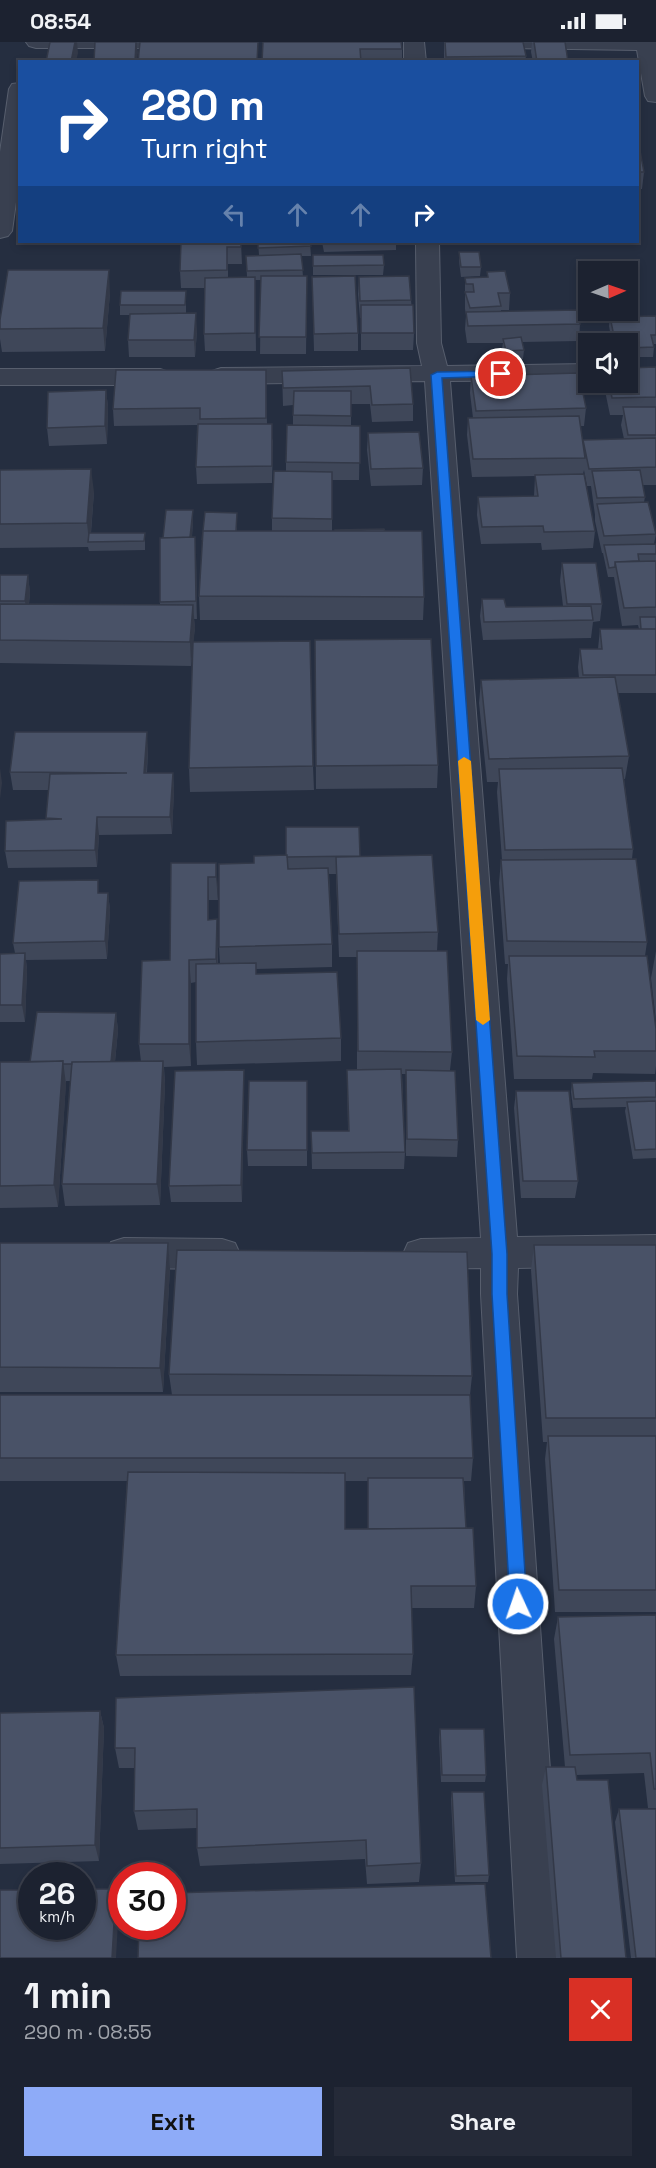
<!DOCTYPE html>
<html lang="en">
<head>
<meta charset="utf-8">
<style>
  :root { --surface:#1c2230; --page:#252a38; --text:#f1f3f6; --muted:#a0a4ab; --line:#3a3f4c; --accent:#8eabf8 }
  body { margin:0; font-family:"Space Grotesk",sans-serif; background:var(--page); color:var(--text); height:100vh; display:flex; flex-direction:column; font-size:22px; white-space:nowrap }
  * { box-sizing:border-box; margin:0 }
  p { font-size:20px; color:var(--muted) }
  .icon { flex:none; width:33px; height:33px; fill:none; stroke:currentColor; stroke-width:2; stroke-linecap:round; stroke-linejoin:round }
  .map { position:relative; height:1916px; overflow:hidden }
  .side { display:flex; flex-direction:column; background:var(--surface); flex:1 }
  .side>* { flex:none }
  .banner { position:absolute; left:18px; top:18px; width:621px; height:183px; border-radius:0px; box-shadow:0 3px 9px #0003,0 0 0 2px var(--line); background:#1a4fa0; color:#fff; overflow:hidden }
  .needle { width:39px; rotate:88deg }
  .tools { position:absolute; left:578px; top:219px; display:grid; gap:12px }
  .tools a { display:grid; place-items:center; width:60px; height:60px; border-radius:0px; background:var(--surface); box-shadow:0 3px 9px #0003,0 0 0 2px var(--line); font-size:30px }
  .speed { position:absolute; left:18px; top:1820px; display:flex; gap:12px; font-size:30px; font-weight:700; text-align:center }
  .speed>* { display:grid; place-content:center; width:78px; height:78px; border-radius:50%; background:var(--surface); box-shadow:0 3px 9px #0003,0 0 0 2px var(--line); line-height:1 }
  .speed small { font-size:15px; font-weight:400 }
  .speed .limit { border:9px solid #d22; background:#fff; color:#111 }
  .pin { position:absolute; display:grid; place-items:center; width:51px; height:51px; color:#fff; margin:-26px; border:3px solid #fff; border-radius:50%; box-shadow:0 2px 6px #0007 }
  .me { position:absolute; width:66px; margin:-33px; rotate:357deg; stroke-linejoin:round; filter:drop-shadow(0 0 4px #0008) }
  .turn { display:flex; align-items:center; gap:21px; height:126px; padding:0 24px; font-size:27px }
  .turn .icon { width:78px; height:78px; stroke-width:2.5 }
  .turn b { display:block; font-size:42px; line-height:51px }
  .lanes { display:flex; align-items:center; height:57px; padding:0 24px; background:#0003; justify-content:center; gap:30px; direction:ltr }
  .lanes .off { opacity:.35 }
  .round { display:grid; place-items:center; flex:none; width:63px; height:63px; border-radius:0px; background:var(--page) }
  .summary { display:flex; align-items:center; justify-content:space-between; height:102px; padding:0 24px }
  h1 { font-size:36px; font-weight:700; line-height:45px }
  .primary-button { display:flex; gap:12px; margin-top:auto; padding:12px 24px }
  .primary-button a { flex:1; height:69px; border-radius:0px; background:var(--accent); color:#111; font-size:24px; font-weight:700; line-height:69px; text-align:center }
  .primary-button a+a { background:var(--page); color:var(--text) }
  .status { display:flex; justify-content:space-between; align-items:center; height:42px; padding:0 30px; background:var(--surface); direction:ltr }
  .status svg { height:16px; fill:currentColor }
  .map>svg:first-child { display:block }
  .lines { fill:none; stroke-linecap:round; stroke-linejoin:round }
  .minor-casing { stroke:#575e6d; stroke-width:2 }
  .minor { fill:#394050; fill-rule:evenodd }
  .wall { fill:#3f4759; fill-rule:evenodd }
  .shaded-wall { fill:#333948 }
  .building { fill:#495267; stroke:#333948; stroke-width:1.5 }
  .route { fill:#1a73e8; stroke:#114b97; stroke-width:1.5 }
  .slow { fill:#f59e0b }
</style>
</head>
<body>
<div class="status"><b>08:54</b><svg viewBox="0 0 49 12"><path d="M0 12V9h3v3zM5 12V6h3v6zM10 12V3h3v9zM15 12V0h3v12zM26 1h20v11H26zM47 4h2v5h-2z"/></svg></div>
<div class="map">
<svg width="656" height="1916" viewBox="0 0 656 1916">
  <rect width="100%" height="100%" fill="#252e40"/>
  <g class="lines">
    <g class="minor-casing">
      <path id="minor" d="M26,0H151L148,4L141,6H36L29,4Z
        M404,0H424L426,20H404Z
        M498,0H656V60L648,59L645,54L637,8L508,6L501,4Z
        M20,41V131L12,189L8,194L0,196V110L9,47L12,42Z
        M416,200H439L441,301L447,324L588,322V338L450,339L517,1195L656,1193V1223L518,1226L517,1252L563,1916H517L481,1252V1226L421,1227L408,1223L403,1212L408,1201L421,1197L481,1196L425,339L221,342L212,339L208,334L212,329L221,326L422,324L417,301Z
        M0,327H160L169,330L173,335L169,340L160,343H0Z
        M124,1196L222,1197L235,1201L240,1212L235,1223L222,1227L124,1226L111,1222L106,1211L111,1200Z"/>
    </g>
    <use href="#minor" class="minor"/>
  </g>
  <path class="wall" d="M263,0L402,7V20H262Z
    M444,0H523L526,14L525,20H444Z
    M532,0H565L568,20H533L531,10Z
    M638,98L644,130L642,147H638Z
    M181,200H241L242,222H228V235H247L246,214L259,213L258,200H310L311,214H301L303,234H307L306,312H260L261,238H255L256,309H205L204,292L205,246H181L180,229Z
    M322,200H396V208L324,210Z
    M459,210L481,225L480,234L461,235L459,219Z
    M313,213L384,223L383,233H313Z
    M487,230L510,251L509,268H501V269L580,282L579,299L522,300L524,308L523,317L505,318L502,306L503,301H467L465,287L466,273L465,267V236L487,235Z
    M312,235L358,291V309H314Z
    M359,235L411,258L414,291L413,308H361V276H360L358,252Z
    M110,251L105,309L2,310L0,297V278Z
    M186,258V272L197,289L195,315H129L128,298L130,273H120V263Z
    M656,274V302H654V305L653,315H627V302H608L609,295H611L609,284L610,275Z
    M656,325V443H643L645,455L644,460L656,492L654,502H656V651H618L629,714L625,737H624L633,807L632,817L647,900L645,914L656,987V1024L655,1032L593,1031L592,1037H514L507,937L508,922H505L499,841L501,818H502L497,750L498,740H487L479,661L481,638L579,636L578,625L580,607H598L600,587H639L638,583L622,584L614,535H608L603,511H602L595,479V473L591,444H587L584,428L583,432L595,489L593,506L542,508L541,501L481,502L477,473L478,455L534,454L535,434L472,435L467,393L468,376H473L470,351L471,334L586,366L584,384H580L583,402V398L624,397L621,383L623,373H610L604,344L605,340H627Z
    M410,326L413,362V379L372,380L370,362H351V383L360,384L359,438H332V489H385L424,555L423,578H200L199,554L237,480V489H272V476L286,429V420L293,383V363L283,364L282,329Z
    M266,328L267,382L273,399L272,441L197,442L196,425L197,383L114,384L113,367Z
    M106,348L108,365L107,402L49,404L47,386Z
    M368,391L423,426L422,443L371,444L367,408Z
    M0,428L94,450L91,491H145V508L89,509L88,505L0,506Z
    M193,478L192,495L196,512L197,577H194L195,586L193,600L313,724L314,748L190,750L189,726L193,609L191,624L0,621V533H28L30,551L29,562L160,563V496H163Z
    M562,521L602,562L600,579L593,580L591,596L483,598L480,574L482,557L506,565L563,564L560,539Z
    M315,598L438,723L437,746L316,747Z
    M148,707L147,731H173L174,748L172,792L99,793L97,825L8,826L5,809L46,777L49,748H13L10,730Z
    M254,814L360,815L438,890L437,909L452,1010L450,1028L458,1098L457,1115L406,1114V1032H402L405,1110L404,1127H312L311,1089H348L347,1028H357V915H339L336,832H329L332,902V925L256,927V932L341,996V1019L197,1023L196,1000V940L191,941V1024L164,1025L165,1042L160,1163L65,1164L62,1142L71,1039H66L58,1165L0,1166V1020H30L116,971L118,988L115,1020H141L139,1002L170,918L171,821H216L218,858H209V878L218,900V922H220L219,905L254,821Z
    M100,851H108L110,868L107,917L26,918L27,928L25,980H0V912L15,911L13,901Z
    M656,909V979L651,936Z
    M244,1028V1045L242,1160H171L169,1144Z
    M307,1039V1124H248L247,1108Z
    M656,1039V1116L633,1117L625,1069L626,1065L573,1066L571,1050L572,1041Z
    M516,1049L578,1139L575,1156H521L514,1066Z
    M0,1201H168L170,1226L163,1350H0Z
    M534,1203H656V1570H555L545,1417L547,1400H543L531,1228Z
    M169,1332L472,1334L470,1353L473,1416L471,1439H464L466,1486L476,1544L474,1566H411L413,1612L411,1633L120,1634L116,1613L127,1439H0V1353H172ZM345,1439H368V1487H345Z
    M656,1573V1766H648L644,1731L576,1733L577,1738L626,1916H556L542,1743L546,1725H565L554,1597L558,1575Z
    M116,1656L421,1821L419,1840L367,1842L365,1817L200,1824L197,1806V1786L138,1788L134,1769L135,1726H119L115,1706Z
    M100,1669L104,1686L99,1819L0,1822V1671Z
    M440,1687L486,1733L485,1740H441L439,1695Z
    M452,1750L489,1833L488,1840H455L451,1757Z
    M619,1767L656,1916H631L615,1780Z"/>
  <path class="shaded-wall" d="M75,0H77L78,11L76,20H71Z
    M136,0L138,10L137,20H135Z
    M109,228L110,251L105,309L103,286Z
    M196,271L197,289L195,315L194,298Z
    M106,348L108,365L107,402L105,384Z
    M91,427L94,450L90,500H89L87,481Z
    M193,468V478L191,508L190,498Z
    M195,495L196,512L197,577L196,559Z
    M28,533L30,551L27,576L25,559Z
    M193,563L195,586L191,624L190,600Z
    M147,690L148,707L145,749L144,731Z
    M0,726L2,741L0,757Z
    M173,731L174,748L172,792L170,775Z
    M97,775L99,793L97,825L95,808Z
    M216,821L218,844V858L216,835Z
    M208,835L209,858V901L208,878Z
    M108,851L110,868L107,917L105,899Z
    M217,877L218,900L217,940L216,917Z
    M25,911L27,928L25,980L22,963Z
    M189,918L191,941V1024L189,1002Z
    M116,971L118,988L113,1039L111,1023Z
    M63,1019L66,1042L58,1165L54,1143Z
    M163,1019L165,1042L160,1163L157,1142Z
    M244,1028V1045L242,1160L241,1143Z
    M168,1201L170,1226L163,1350L160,1326Z
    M100,1669L104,1686L99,1819L95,1803Z
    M116,1847L119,1862L116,1916H112Z"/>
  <path class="building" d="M50,0H75L71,20H46Z
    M95,0H136L135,20H94Z
    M140,0H258L257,20H138Z
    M263,0H401L402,7H360L361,20H262Z
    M445,0H523L526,14L446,15Z
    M534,0H565L568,20H537Z
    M638,98L644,130H638Z
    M181,200H241V205H227V228L180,229Z
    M258,200H310L311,204L258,206Z
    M323,200H362L324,201Z
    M459,210H479L481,225H461Z
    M301,212L303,228L247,229L246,214Z
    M313,213H383L384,223L313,224Z
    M8,228H109L103,286L0,287V278Z
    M505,229L510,251H498L501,264L470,266L465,250H474L473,242H466L465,236L488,235L487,230Z
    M261,234H307L306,295H259Z
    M355,234L358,291L314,292L312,235Z
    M409,234L411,258L360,259L359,235Z
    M255,235V291L204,292L205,236Z
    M121,249H186L185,263H120Z
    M361,263H413L414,291H361Z
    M578,268L580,282L468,284L466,270Z
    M196,271L194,298H128L130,272Z
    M656,274V293H651L654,305L627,306V302H610L609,295L614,294L610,275Z
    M521,295L524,308L506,309L503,297Z
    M656,325V355L612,356L609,340H627V326Z
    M410,326L413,362L372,363L370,344L283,346L282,329Z
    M116,328H266V376L200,377V366L113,367Z
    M579,331L586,366L476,369L471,334Z
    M106,348L105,384L47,386L48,350Z
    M294,349H351V374L293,373Z
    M623,365H656V393H628Z
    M579,374L585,416L473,417L468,376Z
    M198,382H272V424L196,425Z
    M287,383L360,384V421L286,420Z
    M419,390L423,426L371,427L368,391Z
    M656,396V425L589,427L583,398Z
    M91,427L87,481L0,482V428Z
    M640,428L645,455L597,456L592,429Z
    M274,429L332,430V477L272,476Z
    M584,432L595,489L544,490L543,484L482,485L478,455L538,454L535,433Z
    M648,460L656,492L604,494L597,462Z
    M166,468H193L190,495L163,496Z
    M205,470L237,471L236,489H203L202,498Z
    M384,487L385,489H335V488Z
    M203,489H422L424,555L199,554Z
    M89,491H145L144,499L88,500Z
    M195,495L196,559L160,560V496Z
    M656,502V512H638L639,519L615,520V525L609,526L604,503Z
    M656,519V565L624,566L615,520Z
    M562,521H596L602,562H567Z
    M0,533H28L25,559H0Z
    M482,557H504L506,565L591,564L593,578L484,580Z
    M0,562L193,563L190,600L0,598Z
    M640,575H656V587H641Z
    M600,587H656V633H583L580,607H602Z
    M431,597L438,723L316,724L315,598Z
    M310,599L313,724L189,726L193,600Z
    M615,635L629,714L489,717L481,638Z
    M15,690H147L144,731H173L170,775H97L95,808L5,809L6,779L62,777L46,776L50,732L127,731L10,730Z
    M622,726L633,807L505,808L499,727Z
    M286,785H359L360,814L287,815V813H286Z
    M287,813L288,827L328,826L332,902L219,905V822L254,821V814Z
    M432,813L438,890L339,892L336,815Z
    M636,817L647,900L507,899L501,818Z
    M171,821H216V835H208V878L217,877L216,917L189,918V1002H139L142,919L170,918Z
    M98,838V851H108L105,899L13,901L19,839Z
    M357,909H447L452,1010L358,1009Z
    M25,911L22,963H0V912Z
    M509,914H647L656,987V1009H594L595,1015L517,1014Z
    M256,921V932L337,930L341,996L196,1000V922Z
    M37,970L116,971L111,1020H72V1022H63V1019L30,1020Z
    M63,1019L54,1143L0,1144V1020Z
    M163,1019L157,1142H62L72,1020Z
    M401,1027L405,1110L312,1111L311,1089H349L347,1028Z
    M244,1028L241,1143L169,1144L175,1029Z
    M406,1028L455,1029L458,1098L407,1097Z
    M249,1039H307V1108H247Z
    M656,1039V1055L574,1057L572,1041Z
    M516,1049H569L578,1139H523Z
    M656,1059V1107L635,1108L627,1060Z
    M0,1201H168L160,1326L0,1325Z
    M534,1203H656V1376H546Z
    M177,1208L467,1210L472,1334L169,1332Z
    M0,1353H470L473,1416H0Z
    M548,1394H656V1548H559Z
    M128,1430L345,1431V1487L473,1486L476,1544H411L413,1612L116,1613Z
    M368,1436H463L466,1486L368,1487Z
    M656,1573V1747H654L650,1711L570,1713L558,1575Z
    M414,1645L421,1821L367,1824L366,1798L197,1806V1767L134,1769L135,1706H115L116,1656Z
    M100,1669L95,1803L0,1806V1671Z
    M440,1687H484L486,1733H442Z
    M546,1725H575L577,1738H608L626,1916H561Z
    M452,1750H484L489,1833L456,1834Z
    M619,1767H656V1916H636Z
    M485,1842L491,1916H138L139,1884H172V1851Z
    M82,1847H116L112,1916H0V1848H32V1884H82Z"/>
  <path class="route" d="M501,329L507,332L505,334L442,336L507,1212V1252L527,1562L524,1568L518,1570L512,1568L510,1562L492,1252V1212L431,333L437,330Z"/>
  <path class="slow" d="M464,715L471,719L490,978L483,983L476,978L458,719Z"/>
</svg>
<div class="tools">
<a><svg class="needle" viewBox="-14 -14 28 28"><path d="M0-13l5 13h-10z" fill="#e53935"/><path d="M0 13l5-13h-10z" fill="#a0a4ab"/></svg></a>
<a><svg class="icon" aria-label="sound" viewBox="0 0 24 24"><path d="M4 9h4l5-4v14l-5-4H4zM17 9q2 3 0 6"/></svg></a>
</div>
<div class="speed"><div>26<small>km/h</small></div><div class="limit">30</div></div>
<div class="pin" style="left:501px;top:332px;background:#d93025"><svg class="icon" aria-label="arrive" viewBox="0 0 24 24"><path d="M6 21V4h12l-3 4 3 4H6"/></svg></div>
<svg class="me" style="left:518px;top:1562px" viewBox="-20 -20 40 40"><circle r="17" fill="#1a73e8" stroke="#fff" stroke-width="3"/><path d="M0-11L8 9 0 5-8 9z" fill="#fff"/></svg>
<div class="banner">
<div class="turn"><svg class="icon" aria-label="right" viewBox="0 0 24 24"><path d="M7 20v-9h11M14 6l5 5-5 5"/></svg><div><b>280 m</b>Turn right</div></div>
<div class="lanes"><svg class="icon off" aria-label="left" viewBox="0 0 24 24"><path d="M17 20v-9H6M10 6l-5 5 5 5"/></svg><svg class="icon off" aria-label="ahead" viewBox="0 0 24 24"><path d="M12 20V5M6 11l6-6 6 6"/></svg><svg class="icon off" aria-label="ahead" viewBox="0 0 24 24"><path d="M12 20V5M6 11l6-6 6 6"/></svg><svg class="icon" aria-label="right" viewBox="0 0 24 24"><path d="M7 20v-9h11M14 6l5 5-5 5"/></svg></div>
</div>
</div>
<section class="side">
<div class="summary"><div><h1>1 min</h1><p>290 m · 08:55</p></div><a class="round" style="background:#d93025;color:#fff"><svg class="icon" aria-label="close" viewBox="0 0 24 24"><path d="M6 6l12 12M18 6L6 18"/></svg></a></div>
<div class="primary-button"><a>Exit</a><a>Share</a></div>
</section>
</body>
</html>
